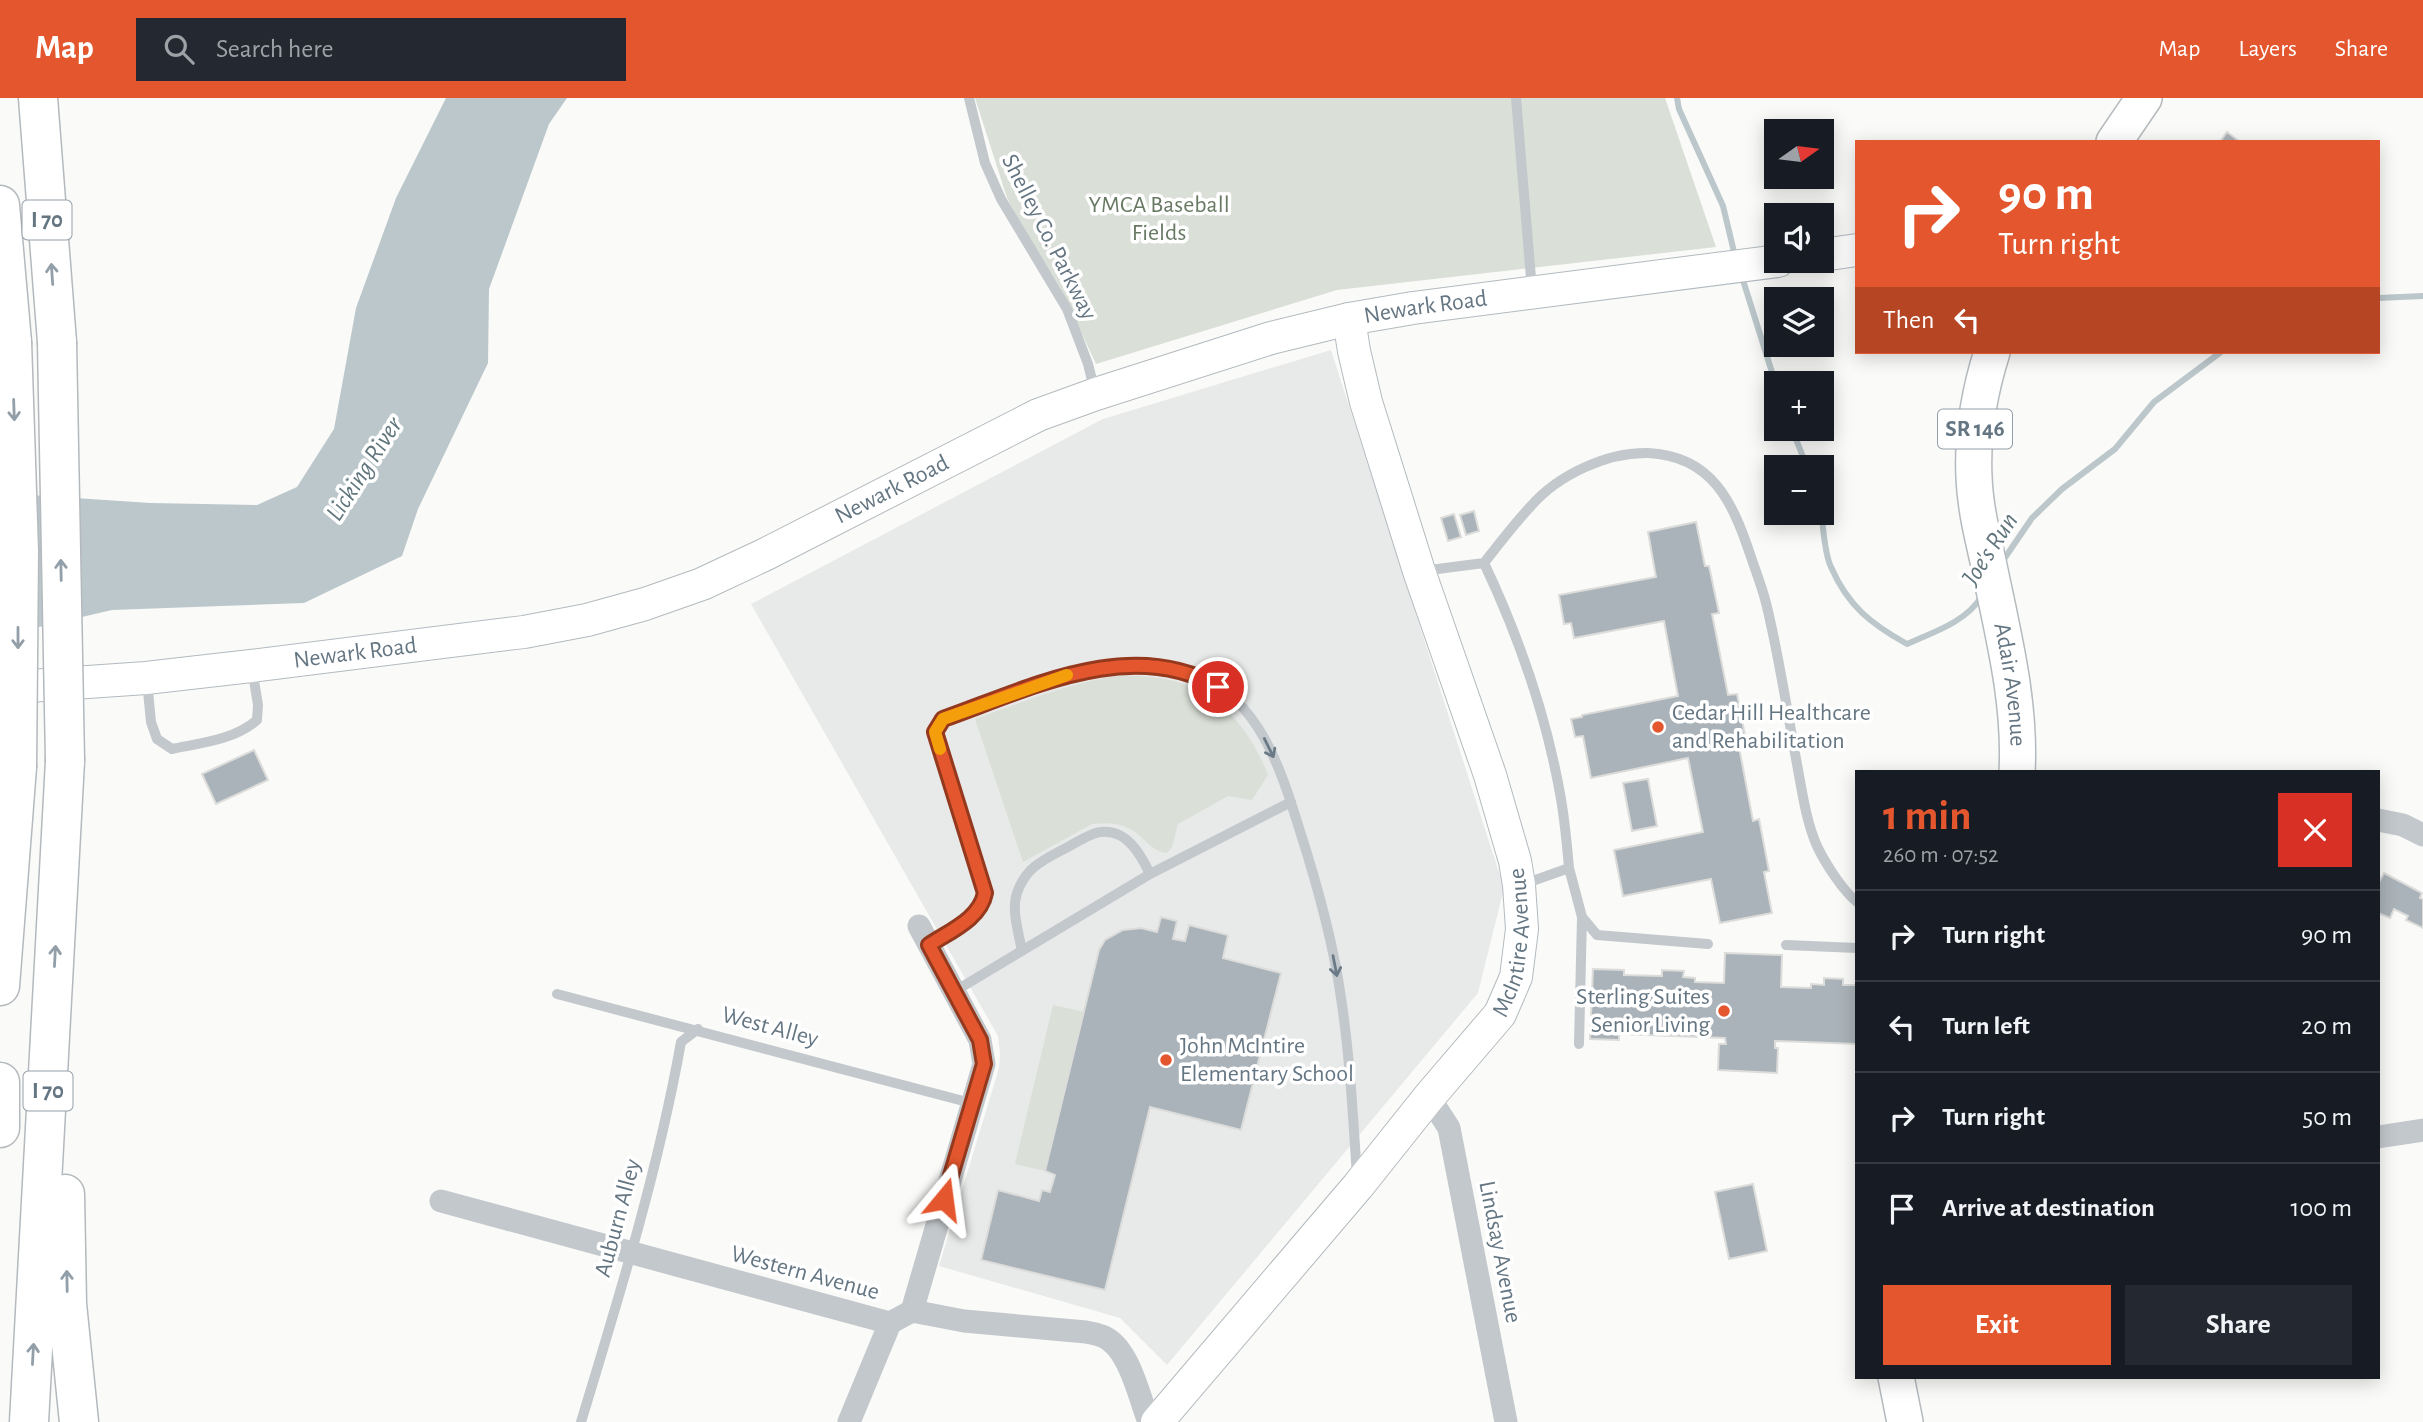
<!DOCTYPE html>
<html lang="en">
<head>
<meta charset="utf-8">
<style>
  :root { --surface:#171b24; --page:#242831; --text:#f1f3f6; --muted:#9ea1a6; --line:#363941; --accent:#e4572e }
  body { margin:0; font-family:"Alegreya Sans",sans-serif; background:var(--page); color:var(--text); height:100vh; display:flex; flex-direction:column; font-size:26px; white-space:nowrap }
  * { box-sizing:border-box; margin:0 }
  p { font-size:23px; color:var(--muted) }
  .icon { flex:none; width:38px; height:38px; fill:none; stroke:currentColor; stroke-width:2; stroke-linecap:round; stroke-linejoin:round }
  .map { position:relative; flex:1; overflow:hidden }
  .side { position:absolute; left:1855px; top:672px; width:525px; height:609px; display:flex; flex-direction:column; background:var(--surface); border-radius:0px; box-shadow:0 4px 18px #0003 }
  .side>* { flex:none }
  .hud { position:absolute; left:1855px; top:42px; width:525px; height:214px; border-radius:0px; box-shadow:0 4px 18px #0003; background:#e4572e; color:#fff; overflow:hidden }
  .needle { width:46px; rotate:76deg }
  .controls { position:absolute; left:1764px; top:21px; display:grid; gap:14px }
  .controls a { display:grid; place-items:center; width:70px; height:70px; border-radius:0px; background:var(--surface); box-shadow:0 4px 18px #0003; font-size:35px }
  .pin { position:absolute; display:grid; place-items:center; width:60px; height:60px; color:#fff; margin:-30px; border:4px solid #fff; border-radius:50%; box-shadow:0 2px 7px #0007 }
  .me { position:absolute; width:77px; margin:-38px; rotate:16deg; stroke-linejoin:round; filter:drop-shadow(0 0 5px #0008) }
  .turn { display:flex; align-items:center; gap:24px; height:147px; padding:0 28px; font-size:32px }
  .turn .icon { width:91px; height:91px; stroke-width:2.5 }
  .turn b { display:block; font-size:49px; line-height:60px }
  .then { display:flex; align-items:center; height:66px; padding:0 28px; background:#0003; gap:14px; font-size:26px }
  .round { display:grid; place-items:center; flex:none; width:74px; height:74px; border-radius:0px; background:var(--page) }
  .head { display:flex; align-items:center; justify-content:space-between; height:119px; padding:0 28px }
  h1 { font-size:42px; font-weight:600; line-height:52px; color:var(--accent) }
  .button { display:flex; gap:14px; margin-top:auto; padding:14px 28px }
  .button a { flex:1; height:80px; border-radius:0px; background:var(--accent); color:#fff; font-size:28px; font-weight:600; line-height:80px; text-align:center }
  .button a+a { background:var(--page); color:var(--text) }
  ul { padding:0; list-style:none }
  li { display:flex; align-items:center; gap:21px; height:91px; padding:0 28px; border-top:2px solid var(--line) }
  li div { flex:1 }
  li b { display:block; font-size:26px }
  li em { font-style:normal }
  header { display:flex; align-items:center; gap:42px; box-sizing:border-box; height:98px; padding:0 35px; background:var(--accent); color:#fff }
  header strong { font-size:33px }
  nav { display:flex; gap:38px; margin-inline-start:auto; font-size:24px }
  .search { width:490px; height:63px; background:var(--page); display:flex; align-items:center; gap:18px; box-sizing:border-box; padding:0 24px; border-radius:0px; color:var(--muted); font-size:26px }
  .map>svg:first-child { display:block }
  .built { fill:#e8e9e9 }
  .green { fill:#dadfd7 }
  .water { fill:#bbc7cb }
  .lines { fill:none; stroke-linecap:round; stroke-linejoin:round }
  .stream { stroke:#bbc7cb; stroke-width:6 }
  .building { fill:#aab3b9; stroke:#dcdcda; stroke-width:2 }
  .secondary-casing { stroke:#b3babf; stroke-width:34 }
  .primary-casing { stroke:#b5babe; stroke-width:38 }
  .highway-casing { stroke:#b4b9bd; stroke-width:41 }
  .lane { stroke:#c3c8cc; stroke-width:10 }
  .street { stroke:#c3c8cc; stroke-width:23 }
  .secondary { stroke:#fff; stroke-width:32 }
  .primary { stroke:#fff; stroke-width:35 }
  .highway { stroke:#fff; stroke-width:38 }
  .highway-bridge-casing { stroke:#b4b9bd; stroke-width:41; stroke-linecap:butt }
  .highway-bridge { stroke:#fff; stroke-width:38 }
  .oneway { stroke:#939fa8 }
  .oneway2 { stroke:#6a7a87 }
  .route-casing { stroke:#94391e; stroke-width:18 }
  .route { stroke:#e4572e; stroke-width:12 }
  .slow { stroke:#f59e0b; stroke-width:12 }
  .poi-dot { fill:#e4572e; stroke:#fff; stroke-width:2.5 }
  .labels { text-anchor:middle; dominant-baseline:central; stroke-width:7; stroke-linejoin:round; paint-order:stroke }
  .shield { fill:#fff; stroke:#939fa8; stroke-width:2 }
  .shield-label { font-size:23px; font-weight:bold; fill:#657683 }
  .park-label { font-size:24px; fill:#687a64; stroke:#fff }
  .street-label { font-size:24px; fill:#657683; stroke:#fff }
  .poi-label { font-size:24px; fill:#657683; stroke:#fff; text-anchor:start }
  .water-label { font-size:26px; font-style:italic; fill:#60757c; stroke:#fff }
</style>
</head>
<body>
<header>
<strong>Map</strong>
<div class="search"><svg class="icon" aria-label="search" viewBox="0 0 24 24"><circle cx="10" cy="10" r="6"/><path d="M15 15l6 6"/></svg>Search here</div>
<nav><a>Map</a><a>Layers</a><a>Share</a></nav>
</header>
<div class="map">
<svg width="2423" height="1324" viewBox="0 0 2423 1324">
  <rect width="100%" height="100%" fill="#fafaf8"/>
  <path class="built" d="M1331,252L1504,790L1478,895L1167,1267L1120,1220L939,1168L999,970L1000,956L998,938L751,506L1103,321Z"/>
  <path class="green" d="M975,0H1665L1716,149L1337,192L1096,266L1060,189L1023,131L1007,100Z
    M1122,577C1136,578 1151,578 1165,581C1218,591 1249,629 1268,677L1252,702L1228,698L1178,726L1172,749L1167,755C1152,753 1147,743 1135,734C1123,725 1107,724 1092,726L1023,764L975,621C1023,604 1071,584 1122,577Z
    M1053,907L1084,914L1045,1073L1015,1066Z"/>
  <path class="water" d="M446,0H567L549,26L489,191L488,265L418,411L402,458L304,505L112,512L0,538V395L150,405L257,407L297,389L334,331L356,210L396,100Z"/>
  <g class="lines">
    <path class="stream" d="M1677,0L1679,11L1723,108L1735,158
      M1742,179L1776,287
      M2378,200L2423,198
      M1792,331L1807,369
      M1821,415C1824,432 1824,454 1831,469C1848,508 1871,526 1907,546C1934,534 1966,524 1982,498
      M2002,464L2032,420L2062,391L2115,351L2154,304L2221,254"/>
  </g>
  <path class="building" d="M2227,34L2240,44H2220Z
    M1474,413L1479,433L1466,437L1460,417Z
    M1454,416L1461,439L1448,443L1441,420Z
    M1696,424L1705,468H1709L1719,515L1712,516L1728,597L1737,596L1747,648L1739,649L1753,723L1759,721L1769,773L1764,774L1772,815L1720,825L1711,781L1623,798L1614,752L1703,734L1688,660L1591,680L1583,638L1575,639L1571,621L1582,619V617L1678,598L1664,523L1574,540L1571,525L1564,526L1559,497L1656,479L1648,434Z
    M254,652L268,682L216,706L202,676Z
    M1648,681L1657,728L1632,733L1623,685Z
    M2384,775L2422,795L2420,800L2423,801V830L2406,822L2408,818L2394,811L2390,820L2378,815V786Z
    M1161,819L1177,823L1173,841L1185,843L1189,827L1228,837L1223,860L1281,875L1241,1032L1150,1009L1105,1192L981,1162L998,1092L1039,1103L1042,1092L1050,1094L1055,1077L1045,1073L1099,852L1105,842L1123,832L1141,830L1157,834Z
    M1725,855L1782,857L1781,889L1811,890V886L1824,887V880L1843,881V887H1857V946L1775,943V950H1778L1777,975L1718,972L1719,946H1726L1725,940L1619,936V942L1590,941L1593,871L1624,872V877L1662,878V872L1684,873L1683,879L1695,880V884L1724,885Z
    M1753,1086L1767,1153L1729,1161L1715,1094Z"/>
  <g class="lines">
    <g class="secondary-casing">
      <g id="secondary">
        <path d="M1822,157L1857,152"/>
        <path id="s1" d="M0,590L146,580L251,568L524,534L587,522L645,506L702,486L764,457L1038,317L1096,296L1271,240L1349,221L1413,210L1778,163"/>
        <path id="s2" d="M1157,1324L1358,1088L1429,999L1500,916L1516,879L1522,831L1519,787L1515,763L1490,677L1419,473L1366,304L1354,253L1349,221"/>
      </g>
    </g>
    <g class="primary-casing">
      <g id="primary">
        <path d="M2114,44L2144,0"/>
        <path id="s3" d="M1992,254C1979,295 1972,336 1974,379C1975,408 1982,436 1988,463C2002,532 2021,603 2017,674"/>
        <path d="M1896,1279L1905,1324"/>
      </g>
    </g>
    <g class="highway-casing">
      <path id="highway" d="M38,0L57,244
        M0,107L12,244
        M0,888L17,669
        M0,984V1030
        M65,1096L67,1206L79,1324
        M29,1324L65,663"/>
    </g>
    <path class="lane" d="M969,0L985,65L1001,101L1067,211L1088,266L1095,294
      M1516,0L1532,192
      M1484,465C1499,446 1514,426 1531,408C1558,377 1607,354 1648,355C1713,358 1733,405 1751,459C1756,474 1762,489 1766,505C1779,557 1787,613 1797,666C1802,693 1806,723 1817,748C1825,765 1843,793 1857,804
      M1422,473L1484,465C1519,539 1547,620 1561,701C1565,724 1567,747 1569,770L1521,787
      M147,583L151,624L157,641L172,651C201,645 234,642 257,622L258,607L252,570
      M1569,770L1582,819L1597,837L1708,846
      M929,847C950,833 980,821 985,795L935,634L943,621C1013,596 1085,560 1161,570C1173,571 1187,572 1198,577C1260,603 1281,672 1299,730C1317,786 1333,842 1341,900C1350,959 1353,1019 1357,1079
      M1786,847L1857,850
      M1022,853C1019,836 1011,812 1017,795C1025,771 1041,763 1062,752C1073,747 1089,735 1101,734C1127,731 1141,757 1150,776
      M955,893L1150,776L1291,704
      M557,896L971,1005
      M1579,946L1582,819
      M581,1324C619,1199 658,1073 681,944L698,931"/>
    <path class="street" d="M2378,722L2403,727L2423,737
      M1429,999L1449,1030L1506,1324
      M2378,1039L2423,1032
      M441,1103L890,1225L912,1213L964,1223L1086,1234C1091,1235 1097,1236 1102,1238C1129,1248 1139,1299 1149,1324
      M912,1213L984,966L980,942L919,828
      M849,1324L890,1225"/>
    <use href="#secondary" class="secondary"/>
    <use href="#primary" class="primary"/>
    <use href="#highway" class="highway"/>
    <g class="highway-bridge-casing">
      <path id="highway-bridge" d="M12,244L19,453L17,669
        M57,244L65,663"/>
    </g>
    <use href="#highway-bridge" class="highway-bridge"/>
  </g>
  <defs><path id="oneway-shaft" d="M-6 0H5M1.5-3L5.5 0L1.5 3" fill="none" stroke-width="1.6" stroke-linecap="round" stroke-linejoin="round" transform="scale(1.75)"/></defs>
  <g class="oneway">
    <use href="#oneway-shaft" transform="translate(52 176) rotate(-94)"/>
    <use href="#oneway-shaft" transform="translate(14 312) rotate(88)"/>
    <use href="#oneway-shaft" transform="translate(61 472) rotate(-91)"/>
    <use href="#oneway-shaft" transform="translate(18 540) rotate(90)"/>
    <use href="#oneway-shaft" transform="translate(55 858) rotate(-87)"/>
    <use href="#oneway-shaft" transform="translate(67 1183) rotate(-91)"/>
    <use href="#oneway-shaft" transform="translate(33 1256) rotate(-87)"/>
  </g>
  <g class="oneway2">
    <use href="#oneway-shaft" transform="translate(1269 650) rotate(64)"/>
    <use href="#oneway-shaft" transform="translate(1335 868) rotate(79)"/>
  </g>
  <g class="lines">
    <g class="route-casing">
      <path id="route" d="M944,1101L984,966L980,942L929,847C950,833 980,821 985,795L935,634L943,621C1028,591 1131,538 1218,589"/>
    </g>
    <use href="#route" class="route"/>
    <path class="slow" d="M940,651L935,634L943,621L1067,577"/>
  </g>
  <g class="poi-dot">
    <circle cx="1658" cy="629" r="7"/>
    <circle cx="1724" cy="913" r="7"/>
    <circle cx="1166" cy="962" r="7"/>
  </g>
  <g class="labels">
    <g class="shield">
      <rect x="22.5" y="102.5" width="49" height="39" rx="5"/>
      <rect x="1938" y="311.5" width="74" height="39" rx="5"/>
      <rect x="23.5" y="973.5" width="49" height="39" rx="5"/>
    </g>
    <g class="shield-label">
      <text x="47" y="122">I 70</text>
      <text x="1975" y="331">SR 146</text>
      <text x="48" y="993">I 70</text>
    </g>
    <g class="park-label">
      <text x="1159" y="107">YMCA Baseball<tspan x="1159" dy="28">Fields</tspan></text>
    </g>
    <g class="street-label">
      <text transform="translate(1049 139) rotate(63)">Shelley Co. Parkway</text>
      <text stroke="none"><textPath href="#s1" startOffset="1491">Newark Road</textPath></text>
      <text stroke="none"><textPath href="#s1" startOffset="924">Newark Road</textPath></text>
      <text stroke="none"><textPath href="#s1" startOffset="357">Newark Road</textPath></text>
      <text stroke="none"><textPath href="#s3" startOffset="338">Adair Avenue</textPath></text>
      <text stroke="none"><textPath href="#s2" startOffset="607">McIntire Avenue</textPath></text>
      <text transform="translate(770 929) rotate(15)">West Alley</text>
      <text transform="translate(618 1120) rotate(-75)">Auburn Alley</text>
      <text transform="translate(1500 1154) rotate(79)">Lindsay Avenue</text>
      <text transform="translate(805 1175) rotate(15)">Western Avenue</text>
    </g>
    <g class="poi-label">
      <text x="1672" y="615">Cedar Hill Healthcare<tspan x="1672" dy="28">and Rehabilitation</tspan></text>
      <text x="1710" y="899" text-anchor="end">Sterling Suites<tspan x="1710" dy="28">Senior Living</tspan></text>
      <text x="1180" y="948">John McIntire<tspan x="1180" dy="28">Elementary School</tspan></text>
    </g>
    <g class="water-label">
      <text transform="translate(364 371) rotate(-57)">Licking River</text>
      <text transform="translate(1990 451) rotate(-57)">Joe's Run</text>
    </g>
  </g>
</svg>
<div class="controls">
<a><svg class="needle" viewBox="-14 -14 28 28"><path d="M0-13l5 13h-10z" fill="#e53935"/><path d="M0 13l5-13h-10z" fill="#9ea1a6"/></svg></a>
<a><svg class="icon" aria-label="sound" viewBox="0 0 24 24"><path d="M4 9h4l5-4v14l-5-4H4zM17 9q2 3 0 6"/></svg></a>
<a><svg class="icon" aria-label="layers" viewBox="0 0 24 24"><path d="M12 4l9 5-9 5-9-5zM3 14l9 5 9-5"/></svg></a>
<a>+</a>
<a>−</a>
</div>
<div class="pin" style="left:1218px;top:589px;background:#d93025"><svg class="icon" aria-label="arrive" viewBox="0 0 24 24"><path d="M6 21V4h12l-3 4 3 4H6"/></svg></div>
<svg class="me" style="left:944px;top:1101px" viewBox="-20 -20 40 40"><path d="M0-17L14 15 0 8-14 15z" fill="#e4572e" stroke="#fff" stroke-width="4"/></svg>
<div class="hud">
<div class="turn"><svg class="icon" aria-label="right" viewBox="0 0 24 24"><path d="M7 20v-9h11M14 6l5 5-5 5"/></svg><div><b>90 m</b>Turn right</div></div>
<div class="then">Then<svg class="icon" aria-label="left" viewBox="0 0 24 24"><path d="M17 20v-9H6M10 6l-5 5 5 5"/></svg></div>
</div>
<section class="side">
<div class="head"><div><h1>1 min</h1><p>260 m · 07:52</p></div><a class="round" style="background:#d93025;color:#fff"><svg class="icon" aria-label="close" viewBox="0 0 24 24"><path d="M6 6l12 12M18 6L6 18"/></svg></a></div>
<ul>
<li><svg class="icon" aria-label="right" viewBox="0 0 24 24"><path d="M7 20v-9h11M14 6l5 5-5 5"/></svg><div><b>Turn right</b></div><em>90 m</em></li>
<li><svg class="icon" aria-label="left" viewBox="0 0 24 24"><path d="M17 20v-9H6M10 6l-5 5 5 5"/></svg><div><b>Turn left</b></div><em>20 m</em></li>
<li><svg class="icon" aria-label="right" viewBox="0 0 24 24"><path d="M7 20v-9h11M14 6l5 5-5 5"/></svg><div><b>Turn right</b></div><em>50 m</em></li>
<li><svg class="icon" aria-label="arrive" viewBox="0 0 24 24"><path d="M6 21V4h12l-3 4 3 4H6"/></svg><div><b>Arrive at destination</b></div><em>100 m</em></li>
</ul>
<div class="button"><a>Exit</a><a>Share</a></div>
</section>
</div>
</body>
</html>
